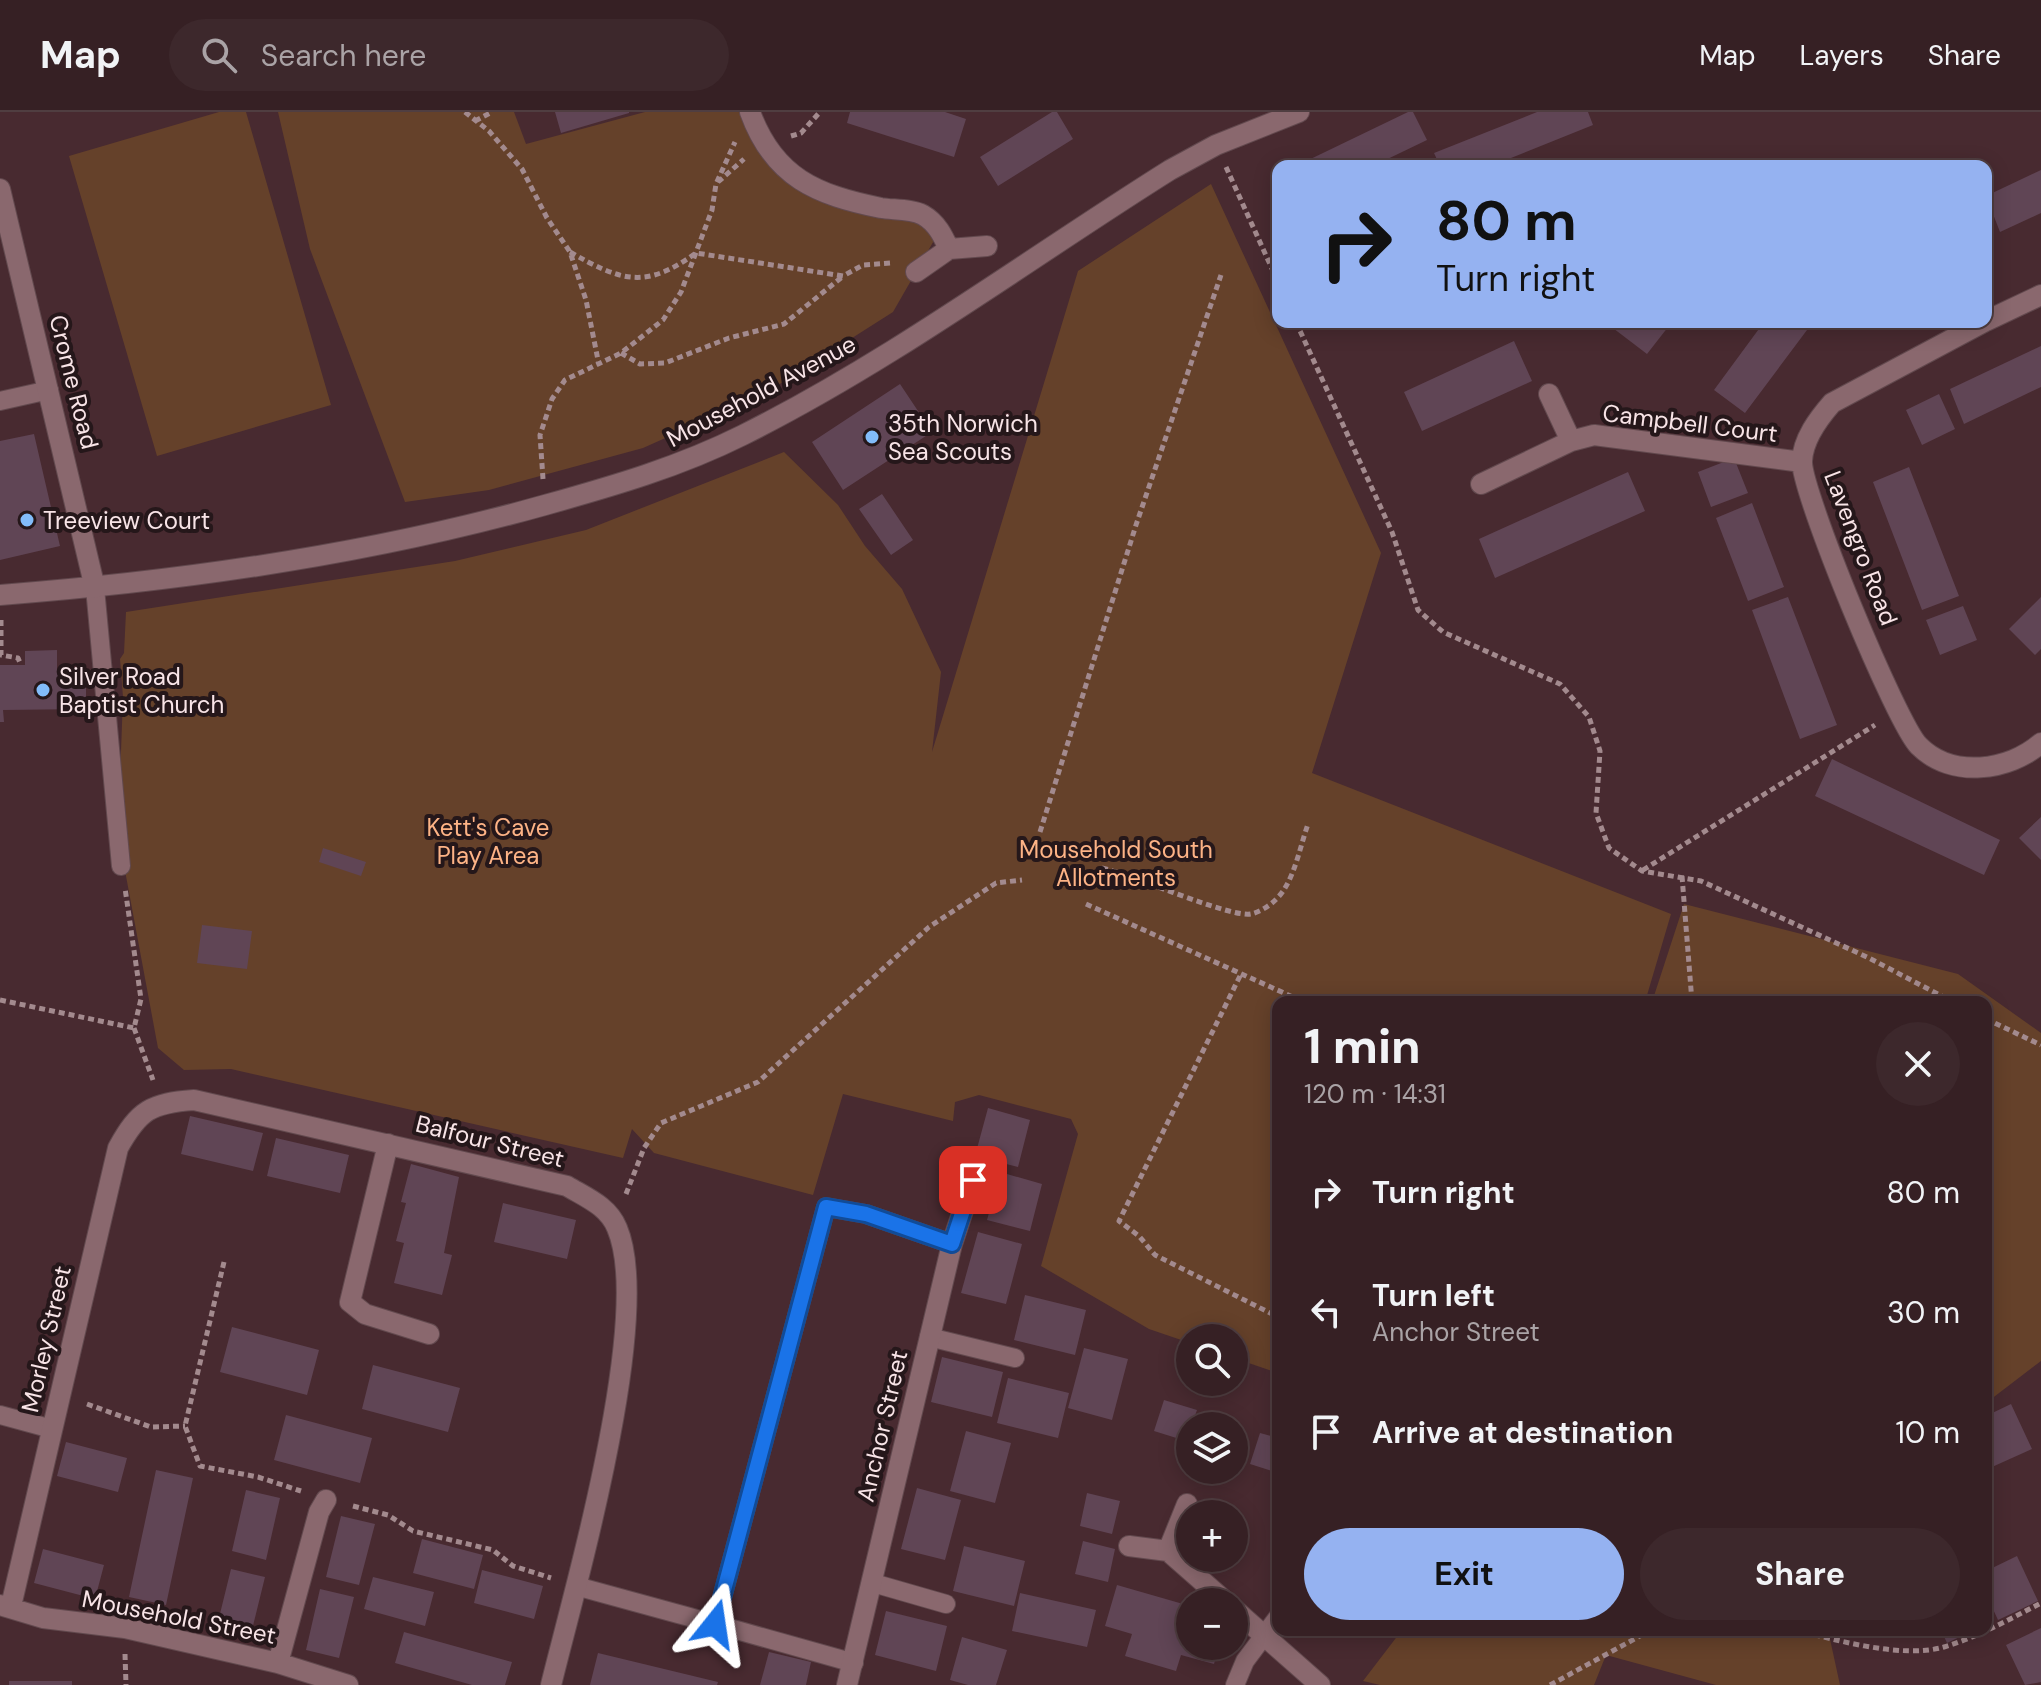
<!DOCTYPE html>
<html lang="en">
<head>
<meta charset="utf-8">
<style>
  :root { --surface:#362024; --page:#3d282c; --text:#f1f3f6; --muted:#aaa3a6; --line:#503e41; --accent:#95b2f1 }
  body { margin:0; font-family:"DM Sans",sans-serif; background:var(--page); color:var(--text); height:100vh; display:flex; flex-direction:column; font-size:30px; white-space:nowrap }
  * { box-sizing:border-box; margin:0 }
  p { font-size:26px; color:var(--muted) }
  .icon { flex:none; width:44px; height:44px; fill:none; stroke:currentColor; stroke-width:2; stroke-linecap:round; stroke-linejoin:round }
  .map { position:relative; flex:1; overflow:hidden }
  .sheet { position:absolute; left:1272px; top:884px; width:720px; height:640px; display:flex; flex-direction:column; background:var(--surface); border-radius:16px; box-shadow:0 4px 20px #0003,0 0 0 2px var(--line) }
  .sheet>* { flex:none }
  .banner { position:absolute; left:1272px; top:48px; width:720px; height:168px; border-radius:16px; box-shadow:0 4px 20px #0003,0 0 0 2px var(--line); background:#95b2f1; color:#111; overflow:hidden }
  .tools { position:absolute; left:1176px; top:1212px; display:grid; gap:16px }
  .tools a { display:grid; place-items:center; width:72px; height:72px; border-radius:50%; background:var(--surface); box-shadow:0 4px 20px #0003,0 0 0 2px var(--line); font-size:40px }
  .pin { position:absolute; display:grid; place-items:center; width:68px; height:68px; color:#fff; margin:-34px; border-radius:16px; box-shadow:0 4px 12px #0006 }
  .me { position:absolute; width:88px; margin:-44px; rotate:15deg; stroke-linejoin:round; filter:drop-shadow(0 0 6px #0008) }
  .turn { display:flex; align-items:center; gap:28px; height:168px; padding:0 32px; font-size:36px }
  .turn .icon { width:104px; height:104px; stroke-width:2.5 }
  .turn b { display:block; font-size:56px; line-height:68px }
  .round { display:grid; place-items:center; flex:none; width:84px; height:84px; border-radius:42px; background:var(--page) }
  .headline { display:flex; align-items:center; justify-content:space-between; height:136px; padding:0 32px }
  h1 { font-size:48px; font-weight:700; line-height:60px }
  .cta { display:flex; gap:16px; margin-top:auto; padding:16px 32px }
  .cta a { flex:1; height:92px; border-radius:48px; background:var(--accent); color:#111; font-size:32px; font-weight:700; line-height:92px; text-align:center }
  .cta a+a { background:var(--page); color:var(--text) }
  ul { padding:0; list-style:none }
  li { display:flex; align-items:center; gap:24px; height:120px; padding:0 32px }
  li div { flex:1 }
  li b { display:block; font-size:30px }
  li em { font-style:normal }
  header { display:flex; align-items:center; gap:48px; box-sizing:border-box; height:112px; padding:0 40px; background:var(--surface); border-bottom:2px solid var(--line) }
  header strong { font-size:38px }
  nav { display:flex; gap:44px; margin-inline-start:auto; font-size:28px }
  .search { width:560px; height:72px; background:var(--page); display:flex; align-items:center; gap:20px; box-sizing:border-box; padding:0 28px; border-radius:44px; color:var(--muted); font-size:30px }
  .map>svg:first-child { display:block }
  .green { fill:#65412a }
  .building { fill:#604555 }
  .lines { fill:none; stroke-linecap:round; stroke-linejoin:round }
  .lane-casing { stroke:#62494e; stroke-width:20 }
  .street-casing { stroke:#62494e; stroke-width:22 }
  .path { stroke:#a38a8e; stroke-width:5; stroke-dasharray:6 4; stroke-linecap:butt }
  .lane { stroke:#8a686e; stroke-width:18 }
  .street { stroke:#8a686e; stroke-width:20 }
  .route-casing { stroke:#114b97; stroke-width:20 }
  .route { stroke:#1a73e8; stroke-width:14 }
  .poi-dot { fill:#82bcfa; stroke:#25171a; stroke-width:3 }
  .labels { text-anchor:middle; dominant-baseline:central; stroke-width:8; stroke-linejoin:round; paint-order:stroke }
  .street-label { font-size:24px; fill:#f8e4e7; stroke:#25171a }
  .poi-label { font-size:24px; fill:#f8e4e7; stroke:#25171a; text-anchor:start }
  .park-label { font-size:24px; fill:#fdb386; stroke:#25171a }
</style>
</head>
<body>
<header>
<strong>Map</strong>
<div class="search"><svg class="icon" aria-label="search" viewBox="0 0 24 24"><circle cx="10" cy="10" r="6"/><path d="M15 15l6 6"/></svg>Search here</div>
<nav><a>Map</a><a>Layers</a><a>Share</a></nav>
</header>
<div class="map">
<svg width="2041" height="1573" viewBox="0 0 2041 1573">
  <rect width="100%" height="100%" fill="#482a30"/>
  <path class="green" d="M219,0H246L331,293L157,344L69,44Z
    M278,0H514L526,32L645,0H751L804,73L940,118L893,200L764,282L643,336L489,378L405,390L310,137Z
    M1211,72L1381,441L1312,661L1671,802L1645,890H1278V1261L1234,1246V1226H1190V1231L1149,1217L1041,1154L1078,1022L1071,1007L979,983L955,990L953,1009L843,982L813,1083L654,1041L632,1017L623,1046L231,957L184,958L158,936L118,721L123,585L120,547L124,541L126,500L455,449L586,418L784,340L838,393L865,434L902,477L941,560L932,640L1078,159Z
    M1684,792L1958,862L2041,921V1249L1986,1291V890H1652Z
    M1402,1518H1828L1840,1573H1716L1606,1543L1594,1573H1380L1363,1569Z"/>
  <path class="building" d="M555,0H629V1L561,21Z
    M850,0H945L966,7L954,45L847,11Z
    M1052,0H1057L1073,27L998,74L980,45Z
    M1408,0H1413L1427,28L1373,54H1296Z
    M1537,0H1588L1593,13L1491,54H1440L1434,41Z
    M2041,58V101L2000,120L1986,84Z
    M1605,210H1672L1647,242Z
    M1764,210H1813L1745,301L1714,278Z
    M1514,229L1532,269L1422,319L1404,280Z
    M2041,234V275L1964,312L1950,277Z
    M900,272L932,320L843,378L812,330Z
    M1939,282L1955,317L1922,333L1906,298Z
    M34,322L60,434L0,448V329Z
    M1734,346L1748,381L1711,395L1698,360Z
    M1909,355L1959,484L1922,498L1873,370Z
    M1628,360L1645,399L1495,466L1479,427Z
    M882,382L913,428L891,443L859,397Z
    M1752,391L1784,475L1748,489L1716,406Z
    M1788,485L1837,613L1800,627L1752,498Z
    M2041,485V537L2035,543L2009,517Z
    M1963,494L1977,528L1940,543L1926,508Z
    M57,538V559L86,558V597L3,598L4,610H0V553H25V539Z
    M1832,647L2000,728L1984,763L1815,684Z
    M2041,705V748L2019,726Z
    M323,736L366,750L361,764L319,750Z
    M202,813L252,819L247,857L197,851Z
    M988,996L1030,1008L1018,1055L975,1044Z
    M190,1004L263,1021L253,1059L181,1042Z
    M276,1026L349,1043L340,1081L267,1064Z
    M411,1052L459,1065L444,1141L452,1143L442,1183L394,1171L404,1131L396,1129L406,1091L401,1090Z
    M1000,1060L1042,1072L1030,1119L987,1108Z
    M503,1091L576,1108L567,1147L494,1130Z
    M978,1120L1022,1132L1006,1192L961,1181Z
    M1025,1183L1086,1198L1075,1243L1014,1228Z
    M232,1215L319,1238L307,1283L220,1260Z
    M1084,1236L1128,1247L1112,1308L1068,1296Z
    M942,1245L1003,1260L992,1305L931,1290Z
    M373,1253L460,1276L448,1320L362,1297Z
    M1008,1266L1069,1281L1058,1326L997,1311Z
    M1164,1288L1197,1298L1186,1329L1154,1319Z
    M2011,1292L2032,1337L1992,1355L1986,1343V1304Z
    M1206,1302L1238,1312L1235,1323L1234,1314H1202Z
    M286,1303L372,1326L360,1371L274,1348Z
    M966,1319L1011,1331L995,1391L950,1379Z
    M1260,1321L1278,1326V1361L1250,1352Z
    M66,1330L127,1346L118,1380L57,1364Z
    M156,1358L193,1366L166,1493L129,1485Z
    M917,1376L961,1388L945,1448L901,1437Z
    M246,1378L280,1386L266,1448L232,1439Z
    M1087,1381L1120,1389L1112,1422L1080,1414Z
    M341,1404L375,1412L359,1473L326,1465Z
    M422,1427L483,1443L474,1477L413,1461Z
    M1083,1429L1115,1437L1108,1470L1075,1462Z
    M964,1434L1025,1449L1014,1494L953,1479Z
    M43,1437L104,1453L95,1487L34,1471Z
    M2017,1444L2038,1489L1998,1508L1986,1482V1459Z
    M231,1457L265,1465L250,1526L216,1518Z
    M482,1458L543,1474L534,1507L474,1491Z
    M373,1465L434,1480L425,1514L364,1497Z
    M1117,1473L1190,1494V1534H1219L1214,1552L1181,1543L1176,1559L1125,1544L1132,1522L1105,1514Z
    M320,1477L354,1485L339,1546L306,1538Z
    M1020,1481L1096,1498L1087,1535L1012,1519Z
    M886,1499L947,1514L936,1559L875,1543Z
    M2041,1516V1570L2025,1573L2006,1533Z
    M1941,1518H1974L1947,1531Z
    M404,1520L512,1550L505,1573H472L395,1551Z
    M962,1525L1007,1538L996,1573H968L950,1568Z
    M769,1540L811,1550L806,1573H760Z
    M598,1541L718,1570L717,1573H590Z
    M9,1569H72V1573H9Z"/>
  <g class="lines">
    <g class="lane-casing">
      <path id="lane" d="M0,289L49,278
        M95,476L121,754
        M929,1225L1015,1246
        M0,1303L52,1317
        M873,1471L946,1492
        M576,1474L715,1512
        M854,1551L715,1512L826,1095L866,1102L952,1132
        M1235,1573L1245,1549L1278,1505"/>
    </g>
    <g class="street-casing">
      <path id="street" d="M750,0C774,66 817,83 881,96C893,98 912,97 923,103C937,111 943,124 949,137L916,160
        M0,77L95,476
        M949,137L987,134
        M1986,209L2041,183
        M1984,210L1832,291C1818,307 1803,327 1802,349C1801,380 1897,613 1919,634C1952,667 2009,659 2041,631
        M1549,282L1571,329
        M1481,372L1571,329L1594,323L1802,350
        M0,483C184,469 367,443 545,393C613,374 679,355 743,323C893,248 1028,147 1170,58L1216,33L1299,0
        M388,1032L350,1190L365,1202L429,1222
        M1187,1392L1168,1439L1226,1490
        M1129,1434L1168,1439
        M0,1493L43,1506L125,1516L278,1551L348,1573
        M11,1494L118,1036C139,998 151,991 194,988L567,1074C587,1086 608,1094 617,1116C654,1203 575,1475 551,1573
        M1234,1497L1320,1573
        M278,1551L319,1400L326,1388
        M847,1573L952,1132L973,1068"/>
    </g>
    <path class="path" d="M465,0L489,19L522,57L547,106L570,140L586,188L599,253
      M475,9L492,0
      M791,24L801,21L820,0
      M1226,55L1278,170
      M718,70L744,47
      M570,140C621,169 645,178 696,141L843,164L863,153L891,151
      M1296,210L1392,420L1418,498L1443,520L1560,572L1589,605L1600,639L1596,701L1609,736L1642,759L1701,769L1869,846L1953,890
      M621,241L640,252L665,251L729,226L784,212L842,165
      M543,367L540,323L552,287L565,268L621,241L663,208L681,180L712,98L716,72L735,30
      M1,508V543L18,546L21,553
      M1040,720L1136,413L1221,163
      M1102,756C1133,763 1230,806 1251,802C1264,799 1278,788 1285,776C1296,758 1301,732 1308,712
      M1643,758L1875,613
      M1682,764L1692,890
      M1086,792L1304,890
      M1240,864L1119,1109L1139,1124L1155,1143L1278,1205
      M0,888L134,916L141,887L125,776
      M1986,907L2041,933
      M134,916L153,968
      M626,1082L644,1036L661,1011L758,970L929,815L996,771L1022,768
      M224,1150L185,1314L200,1354L258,1365L301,1379
      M87,1292L151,1315L185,1314
      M353,1394L388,1403L413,1419L493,1438L513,1454L551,1466
      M1795,1518C1837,1528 1901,1547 1944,1535C1978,1525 2010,1507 2041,1491
      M125,1542L126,1573
      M1550,1573L1651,1518"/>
    <use href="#lane" class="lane"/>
    <use href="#street" class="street"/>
  </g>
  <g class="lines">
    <g class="route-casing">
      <path id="route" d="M715,1512L826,1095L866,1102L952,1132L973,1068"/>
    </g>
    <use href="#route" class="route"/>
  </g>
  <g class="poi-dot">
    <circle cx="872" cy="325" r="8"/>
    <circle cx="27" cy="408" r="8"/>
    <circle cx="43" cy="578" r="8"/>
  </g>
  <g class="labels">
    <g class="street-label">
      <text transform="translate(74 270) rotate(76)">Crome Road</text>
      <text transform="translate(761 279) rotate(-28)">Mousehold Avenue</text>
      <text transform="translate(1690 311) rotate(7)">Campbell Court</text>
      <text transform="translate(1861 436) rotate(69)">Lavengro Road</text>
      <text transform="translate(490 1029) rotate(14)">Balfour Street</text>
      <text transform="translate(46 1227) rotate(-77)">Morley Street</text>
      <text transform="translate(882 1314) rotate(-77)">Anchor Street</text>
      <text transform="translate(179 1505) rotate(11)">Mousehold Street</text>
    </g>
    <g class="poi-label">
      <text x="888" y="311">35th Norwich<tspan x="888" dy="28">Sea Scouts</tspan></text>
      <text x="43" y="408">Treeview Court</text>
      <text x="59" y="564">Silver Road<tspan x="59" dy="28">Baptist Church</tspan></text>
    </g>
    <g class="park-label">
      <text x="488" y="715">Kett's Cave<tspan x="488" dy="28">Play Area</tspan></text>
      <text x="1116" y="737">Mousehold South<tspan x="1116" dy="28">Allotments</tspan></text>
    </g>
  </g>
</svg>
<div class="tools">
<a><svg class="icon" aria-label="search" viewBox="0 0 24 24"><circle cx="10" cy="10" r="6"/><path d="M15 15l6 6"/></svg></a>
<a><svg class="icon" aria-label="layers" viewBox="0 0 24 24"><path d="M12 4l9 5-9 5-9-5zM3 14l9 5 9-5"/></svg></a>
<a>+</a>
<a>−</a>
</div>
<div class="pin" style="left:973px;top:1068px;background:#d93025"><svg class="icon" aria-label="arrive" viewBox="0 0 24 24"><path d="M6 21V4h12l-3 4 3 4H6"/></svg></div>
<svg class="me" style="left:715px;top:1512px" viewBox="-20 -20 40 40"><path d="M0-17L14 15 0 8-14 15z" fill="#1a73e8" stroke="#fff" stroke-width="4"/></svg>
<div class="banner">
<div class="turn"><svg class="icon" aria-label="right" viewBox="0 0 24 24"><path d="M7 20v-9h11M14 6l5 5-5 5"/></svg><div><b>80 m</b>Turn right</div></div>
</div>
<section class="sheet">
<div class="headline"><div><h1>1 min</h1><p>120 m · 14:31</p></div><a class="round"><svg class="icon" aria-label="close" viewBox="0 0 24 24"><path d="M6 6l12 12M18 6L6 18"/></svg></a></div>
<ul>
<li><svg class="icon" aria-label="right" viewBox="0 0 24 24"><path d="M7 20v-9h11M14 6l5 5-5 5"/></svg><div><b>Turn right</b></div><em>80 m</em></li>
<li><svg class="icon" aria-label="left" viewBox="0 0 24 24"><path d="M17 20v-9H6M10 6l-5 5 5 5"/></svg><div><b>Turn left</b><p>Anchor Street</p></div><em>30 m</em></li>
<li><svg class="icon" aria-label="arrive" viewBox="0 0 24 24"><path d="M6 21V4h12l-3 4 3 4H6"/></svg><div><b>Arrive at destination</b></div><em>10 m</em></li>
</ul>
<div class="cta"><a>Exit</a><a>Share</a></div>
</section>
</div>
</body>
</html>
